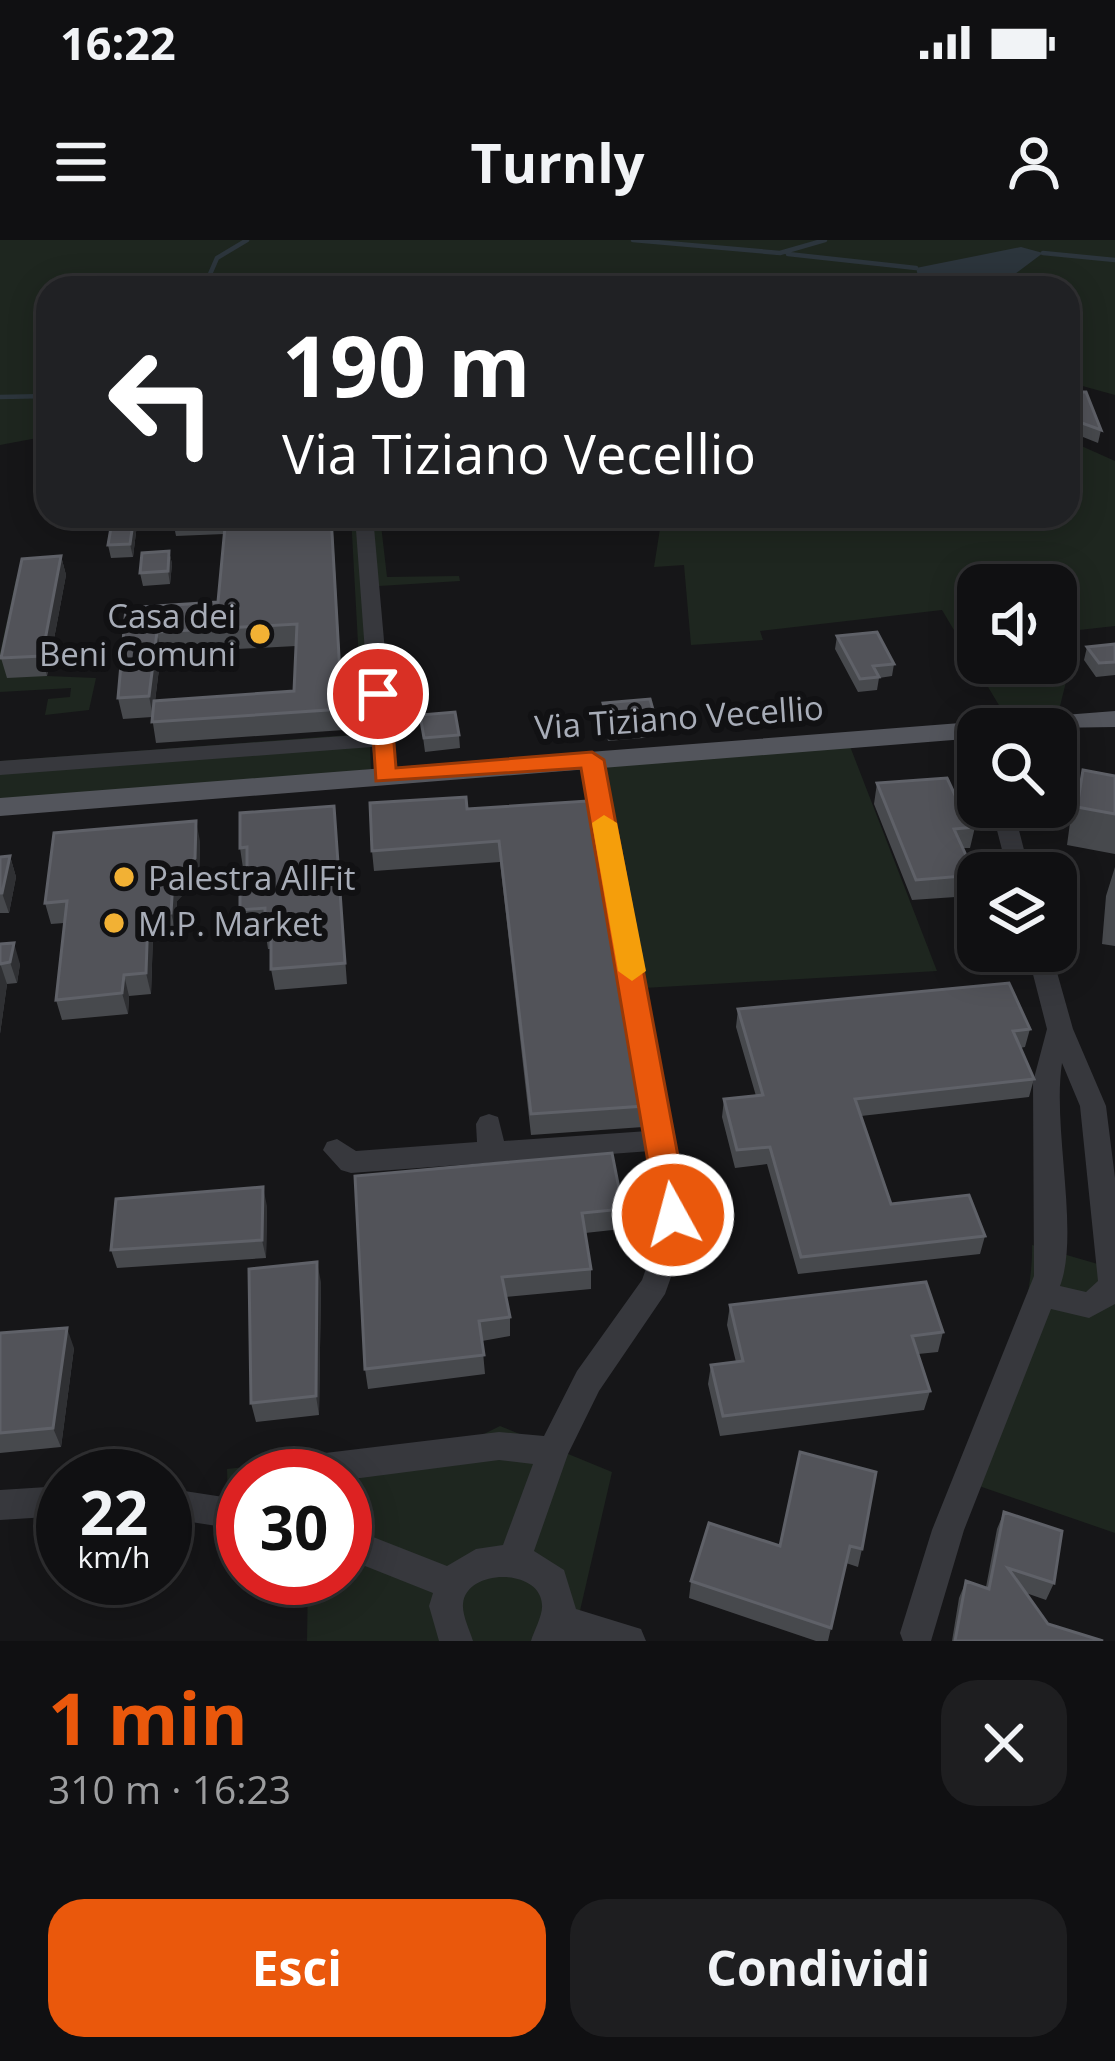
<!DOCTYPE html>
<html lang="it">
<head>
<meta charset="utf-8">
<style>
  :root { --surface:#101012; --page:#1e1e20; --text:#f1f3f6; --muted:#9c9d9f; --line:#303032; --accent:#ea580c }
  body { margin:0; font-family:"Open Sans",sans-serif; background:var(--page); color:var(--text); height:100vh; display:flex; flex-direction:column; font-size:45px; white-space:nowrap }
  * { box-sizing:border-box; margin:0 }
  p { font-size:39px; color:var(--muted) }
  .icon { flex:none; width:66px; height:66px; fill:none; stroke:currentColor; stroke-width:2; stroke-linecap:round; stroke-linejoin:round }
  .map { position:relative; height:1401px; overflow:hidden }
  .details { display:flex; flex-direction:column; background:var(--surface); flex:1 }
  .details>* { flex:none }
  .hud { position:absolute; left:36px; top:36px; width:1044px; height:252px; border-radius:36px; box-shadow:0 6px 30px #0003,0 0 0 3px var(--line); background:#202124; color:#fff; overflow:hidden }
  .fabs { position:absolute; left:957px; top:324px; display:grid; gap:24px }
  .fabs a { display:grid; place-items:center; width:120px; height:120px; border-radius:24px; background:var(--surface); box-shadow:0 6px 30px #0003,0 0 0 3px var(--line); font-size:60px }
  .speed { position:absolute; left:36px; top:1209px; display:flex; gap:24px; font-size:60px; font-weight:700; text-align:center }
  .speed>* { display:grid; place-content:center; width:156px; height:156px; border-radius:50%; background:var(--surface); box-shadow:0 6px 30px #0003,0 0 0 3px var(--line); line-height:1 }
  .speed small { font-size:30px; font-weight:400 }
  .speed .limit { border:18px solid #d22; background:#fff; color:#111 }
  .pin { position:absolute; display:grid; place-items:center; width:102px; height:102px; color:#fff; margin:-51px; border:6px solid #fff; border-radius:50%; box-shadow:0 3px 12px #0007 }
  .me { position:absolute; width:132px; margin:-66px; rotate:353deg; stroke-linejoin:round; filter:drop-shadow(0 0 9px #0008) }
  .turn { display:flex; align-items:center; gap:42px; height:252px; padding:0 48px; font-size:54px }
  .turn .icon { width:156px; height:156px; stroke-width:2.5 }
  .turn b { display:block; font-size:84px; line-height:102px }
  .round { display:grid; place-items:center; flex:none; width:126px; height:126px; border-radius:36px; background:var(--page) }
  .overview { display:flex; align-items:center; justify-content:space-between; height:204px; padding:0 48px }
  h1 { font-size:72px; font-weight:700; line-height:90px; color:var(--accent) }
  .cta { display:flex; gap:24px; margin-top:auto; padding:24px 48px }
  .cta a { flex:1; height:138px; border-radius:36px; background:var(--accent); color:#fff; font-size:48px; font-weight:700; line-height:138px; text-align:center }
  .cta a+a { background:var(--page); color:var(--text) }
  .status { display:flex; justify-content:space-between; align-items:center; height:84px; padding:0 60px; background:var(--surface); direction:ltr }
  .status svg { height:33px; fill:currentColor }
  header { display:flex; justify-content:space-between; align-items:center; height:156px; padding:0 48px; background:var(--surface); font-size:54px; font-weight:700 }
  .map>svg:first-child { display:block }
  .green { fill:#1e261f; fill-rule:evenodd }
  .water { fill:#2c353c }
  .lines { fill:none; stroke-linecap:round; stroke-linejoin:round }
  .stream { stroke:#2c353c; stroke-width:4.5 }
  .minor { fill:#37383d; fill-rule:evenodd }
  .major { fill:#53555c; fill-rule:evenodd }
  .wall { fill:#47494d; fill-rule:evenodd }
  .shaded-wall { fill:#2f3033 }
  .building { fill:#525359; stroke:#5f6168; stroke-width:3 }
  .route { fill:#ea580c; stroke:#983908; stroke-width:3 }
  .slow { fill:#f59e0b }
  .poi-dot { fill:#f2b134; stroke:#111113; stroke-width:4.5 }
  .labels { text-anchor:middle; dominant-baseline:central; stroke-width:12; stroke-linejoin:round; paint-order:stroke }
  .poi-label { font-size:33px; fill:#a8adb8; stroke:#111113; text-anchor:start }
  .street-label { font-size:33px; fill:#a8adb8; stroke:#111113 }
</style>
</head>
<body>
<div class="status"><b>16:22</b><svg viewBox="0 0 49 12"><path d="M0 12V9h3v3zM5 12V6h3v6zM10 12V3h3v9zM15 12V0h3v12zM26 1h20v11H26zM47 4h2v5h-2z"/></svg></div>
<header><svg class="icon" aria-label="menu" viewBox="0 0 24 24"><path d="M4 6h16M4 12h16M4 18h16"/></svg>Turnly<svg class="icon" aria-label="person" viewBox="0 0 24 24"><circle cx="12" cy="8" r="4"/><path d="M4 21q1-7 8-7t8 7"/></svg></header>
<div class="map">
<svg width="1115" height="1401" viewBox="0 0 1115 1401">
  <rect width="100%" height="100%" fill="#161618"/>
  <path class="green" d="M0,0H1115V155L1068,142V48H48V196L0,205Z
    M1068,200L1115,221V386L1079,390L1057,478L1009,482L942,370L760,391L763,400L691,405L684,325L654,327L662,276H1068ZM978,345H1056V423H978Z
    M351,276H380L387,337L459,336L460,341L363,347L371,529L0,575V521L363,494Z
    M27,338L47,436L96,438L89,470L45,475L48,459L70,457L71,448L0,452V413L16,339Z
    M846,496L937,731L644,748L593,514Z
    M1032,1005L1115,1029V1293L956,1238C988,1167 1034,1083 1032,1005Z
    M500,1186L612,1232L573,1401H307L308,1338H345V1236H243V1265L228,1261L227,1229L470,1201Z"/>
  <path class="water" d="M1021,7L1043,13L1015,34L918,36L916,28Z"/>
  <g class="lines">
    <path class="stream" d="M633,0L780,13L825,0
      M1043,13L1115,20
      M788,14L916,28
      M204,48L217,18L247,0
      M0,157L48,156"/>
    <path class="minor" d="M355,276H373L396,536L393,541H377L372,507L0,535V521L371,494Z
      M592,513L603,520L676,900L687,992L665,1054L599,1151L568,1214L534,1311L564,1330L576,1369L641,1389L646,1401H531C534,1391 543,1375 542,1365C541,1328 466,1328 463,1364C462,1375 470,1391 473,1401H439L429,1366L433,1353L345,1318V1286L447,1326L476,1309L503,1305L533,1224L499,1220L345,1240V1236H243L248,1225L259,1221L499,1192L544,1196L577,1131L642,1040L659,992L651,911L351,933L341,930L323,910L327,902L337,899L356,911L477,902L476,884L480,877L489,874L498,877L504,901L648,891L581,520Z
      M991,567H1013L1030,633H1008Z
      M1027,711H1051L1073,789L1106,866L1115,938V1064L1089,1078L1051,1069L964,1290L931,1401H903L900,1393L932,1290L1034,1036L1033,842L1047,789ZM1062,823L1080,866L1098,1041L1086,1052L1060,1046C1080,993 1052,888 1062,823Z
      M63,1246V1276L0,1280V1250Z
      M165,1248L243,1260V1290L165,1278Z"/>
    <path class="major" d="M1115,471V487L978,489V498L0,576V558Z"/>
  </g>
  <path class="wall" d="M1068,152L1101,190L1098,203L1068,191Z
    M138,276L133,317L111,318L108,305Z
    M172,276H332L344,490L156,503L152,477L123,479L118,458L126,368L218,362L224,294L176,296ZM296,406L294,451L155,461L161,413Z
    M169,311L172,324L170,344L143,346L140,333Z
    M61,316L66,335L47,436L7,438L1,418Z
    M837,396L894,424L892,436L879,438L877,450L858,452L835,409Z
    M1115,404V435L1096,437L1084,420L1087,407Z
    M603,463L655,477L654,497L608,501L603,483Z
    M420,475L459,495L460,508L425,512Z
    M1083,530L1115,536V614L1067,605L1072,568Z
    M877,543L961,568L975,587L970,608H963L975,635L970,656L912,660L874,564Z
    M587,561L644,866L643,887L531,895L500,622L374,631L372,611L467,569Z
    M334,566L347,744L275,750L271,729V709H268L265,689L243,691L240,670L247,649V628H243L240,608Z
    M200,601L199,638L177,661L176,693L153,695L151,754L129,756L128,774L62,780L56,760L64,683L51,684L45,663Z
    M10,616L16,637L9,673H0V617Z
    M1115,627V706L1102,704L1106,656Z
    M0,704L20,724L17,743L7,744L0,794Z
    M738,769L1030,789L1025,807L1020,808L1034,839L1029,857L861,876L891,964L985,996L980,1014L798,1034L767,924L735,928L722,877L724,859L756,856L736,787Z
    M355,936L623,969L622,989L585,993L591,1029V1049L506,1057L510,1077V1096L482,1101L485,1134L368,1149L365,1129Z
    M267,966L266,1018L117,1028L111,1010Z
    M321,1042L319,1175L256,1182L251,1163Z
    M730,1065L943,1092L938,1112L918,1114L930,1151L924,1170L720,1196L708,1144L711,1125L736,1122L727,1085Z
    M0,1093L74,1108L61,1207L0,1213Z
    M800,1212L862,1309L858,1327L846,1323L828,1401H816L689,1358L691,1341L780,1306Z
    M1004,1272L1054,1343L1046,1360L1026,1353L1048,1384L1103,1401H952L959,1358L966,1341L986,1347L997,1289Z"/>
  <path class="shaded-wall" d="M134,276H138L133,317L130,304Z
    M331,276H332L344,490L342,469Z
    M169,311L172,324L170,344L168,331Z
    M61,316L66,335L47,436L42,416Z
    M157,392L161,413L153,477L149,456Z
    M196,581L200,601L199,638L177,661L176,693L171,673L173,640Z
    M10,616L16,637L9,673L2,653Z
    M148,675L153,695L151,754L146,733Z
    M14,703L20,724L17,743L10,722Z
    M0,723L7,744L0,794Z
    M124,735L129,756L128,774L122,753Z
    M263,947L267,966L266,1018L262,1000Z
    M317,1022L321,1042L319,1175L316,1156Z
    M67,1088L74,1108L61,1207L53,1188Z"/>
  <path class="building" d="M1068,152H1086L1101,190L1068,178Z
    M113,276H134L130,304L108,305Z
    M226,276H331L342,469L152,482L154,461L294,451L297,384L157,392L149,456L118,458L126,368L218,362Z
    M169,311L168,331L140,333L142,313Z
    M61,316L42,416L1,418L22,319Z
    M877,392L894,424L873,426L879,437L860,439L837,396Z
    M1115,404V422L1099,423L1087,407Z
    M650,459L655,477L608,481L603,463Z
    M455,472L459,495L424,498L420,475Z
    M1083,530L1115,536V574L1077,567Z
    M947,538L961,568H966L975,587L954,589L975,635L916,640L877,543Z
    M466,557L467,569L587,561L644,866L531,874L499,601L372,611L370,563Z
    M334,566L345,723L271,729V688H265V668L240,670V650L247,649V607L240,608V573Z
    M196,581L195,618L173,640L171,673L148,675L146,733L124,735L122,753L56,760L67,661L45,663L54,593Z
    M10,616L2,653H0V617Z
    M14,703L10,722L0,724V704Z
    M1009,743L1030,789L1013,791L1034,839L855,859L891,964L969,955L985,996L801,1017L770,907L737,910L724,859L763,855L738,769Z
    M612,913L623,969L582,973L591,1029L502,1037L510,1077L479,1081L484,1115L365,1129L355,936Z
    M263,947L262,1000L111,1010L116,959Z
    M317,1022L316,1156L251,1163L249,1029Z
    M926,1042L943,1092L912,1096L930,1151L723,1176L711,1125L743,1121L730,1065Z
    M67,1088L53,1188L0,1193V1093Z
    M800,1212L876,1232L862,1309L850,1306L831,1388L691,1341L709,1283L780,1306Z
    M1004,1272L1062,1291L1054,1343L1008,1328L1048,1384L1103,1401H955L966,1341L989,1349Z"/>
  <path class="route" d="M370,449L390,454L396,528L592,512L604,520L689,975L684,984H661L657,975L581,528L376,541Z"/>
  <path class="slow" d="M604,575L617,583L646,731L632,741L618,731L592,583Z"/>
  <g class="poi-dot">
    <circle cx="260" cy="394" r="12"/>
    <circle cx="124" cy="637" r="12"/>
    <circle cx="114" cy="683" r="12"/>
  </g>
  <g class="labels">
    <g class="poi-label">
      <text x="236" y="375" text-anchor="end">Casa dei<tspan x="236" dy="38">Beni Comuni</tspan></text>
      <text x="148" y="637">Palestra AllFit</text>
      <text x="138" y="683">M.P. Market</text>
    </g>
    <g class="street-label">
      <text transform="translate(679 477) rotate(-4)">Via Tiziano Vecellio</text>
    </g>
  </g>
</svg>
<div class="fabs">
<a><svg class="icon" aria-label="sound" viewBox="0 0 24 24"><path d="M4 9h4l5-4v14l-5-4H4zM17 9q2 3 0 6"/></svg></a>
<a><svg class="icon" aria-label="search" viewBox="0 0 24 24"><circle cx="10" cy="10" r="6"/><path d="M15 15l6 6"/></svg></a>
<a><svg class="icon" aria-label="layers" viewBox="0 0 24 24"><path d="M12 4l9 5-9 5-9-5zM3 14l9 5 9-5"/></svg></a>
</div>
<div class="speed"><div>22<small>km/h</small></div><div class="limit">30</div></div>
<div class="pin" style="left:378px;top:454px;background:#d93025"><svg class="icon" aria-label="arrive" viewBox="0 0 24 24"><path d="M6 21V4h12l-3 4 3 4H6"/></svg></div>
<svg class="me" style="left:673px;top:975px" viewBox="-20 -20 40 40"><circle r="17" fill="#ea580c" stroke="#fff" stroke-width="3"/><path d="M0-11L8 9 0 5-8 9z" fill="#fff"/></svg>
<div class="hud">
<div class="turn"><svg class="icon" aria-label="left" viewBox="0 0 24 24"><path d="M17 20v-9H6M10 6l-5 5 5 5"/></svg><div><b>190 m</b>Via Tiziano Vecellio</div></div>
</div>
</div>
<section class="details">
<div class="overview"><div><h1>1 min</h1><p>310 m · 16:23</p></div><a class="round"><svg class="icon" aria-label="close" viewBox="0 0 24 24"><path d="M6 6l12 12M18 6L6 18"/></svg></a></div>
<div class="cta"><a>Esci</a><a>Condividi</a></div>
</section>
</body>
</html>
